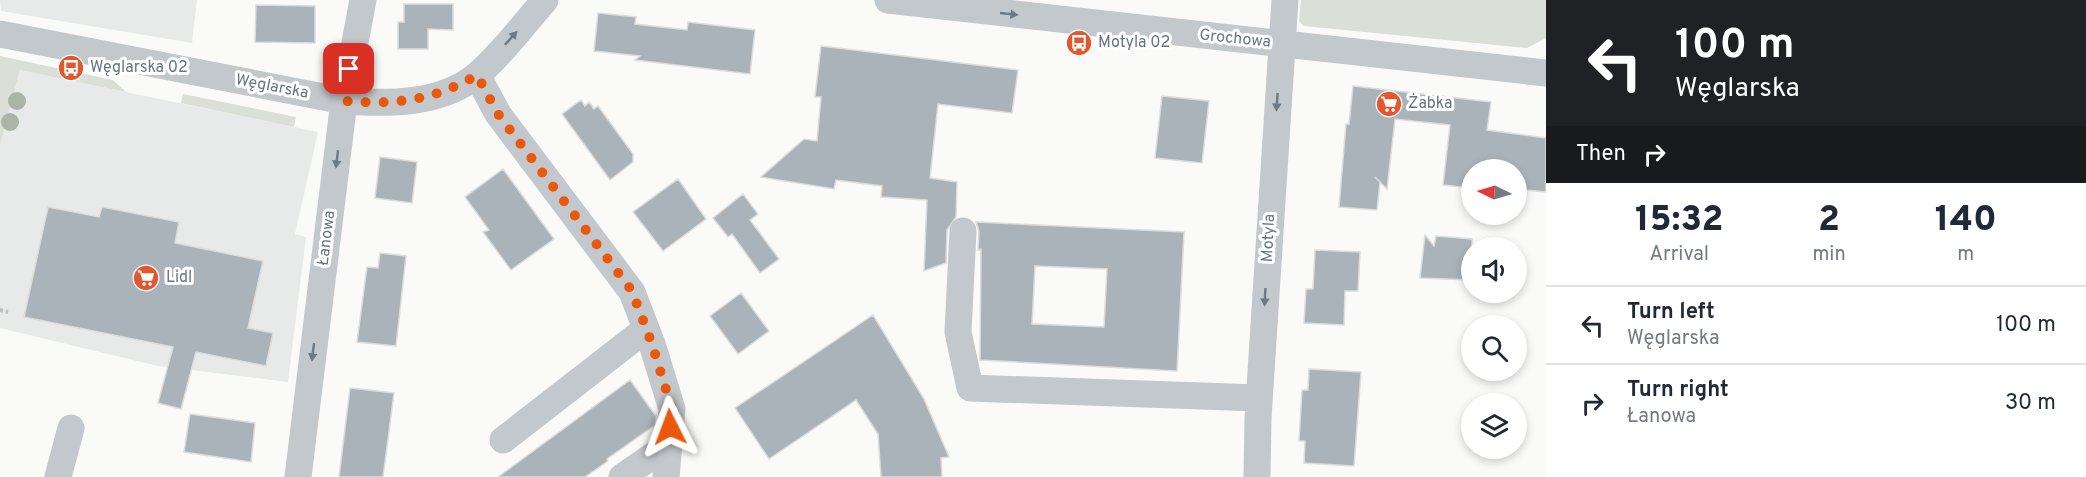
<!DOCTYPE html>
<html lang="en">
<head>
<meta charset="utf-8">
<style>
  :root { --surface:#fff; --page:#f2f2f3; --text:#1f2937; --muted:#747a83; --line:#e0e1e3 }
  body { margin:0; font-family:Overpass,sans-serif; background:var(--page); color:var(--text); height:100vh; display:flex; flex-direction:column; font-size:22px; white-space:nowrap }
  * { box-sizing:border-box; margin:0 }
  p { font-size:20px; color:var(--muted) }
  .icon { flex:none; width:33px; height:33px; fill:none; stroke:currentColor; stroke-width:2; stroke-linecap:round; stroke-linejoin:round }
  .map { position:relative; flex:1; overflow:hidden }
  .side { display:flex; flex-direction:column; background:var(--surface); width:540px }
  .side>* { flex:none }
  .banner { background:#202124; color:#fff; overflow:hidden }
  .needle { width:39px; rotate:275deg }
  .controls { position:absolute; left:1461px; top:159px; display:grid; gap:12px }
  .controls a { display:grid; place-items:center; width:66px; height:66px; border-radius:50%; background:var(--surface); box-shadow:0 3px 9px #0003; font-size:30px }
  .pin { position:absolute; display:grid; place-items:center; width:51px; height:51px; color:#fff; margin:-26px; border-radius:12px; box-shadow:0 3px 9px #0006 }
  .me { position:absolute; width:66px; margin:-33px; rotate:357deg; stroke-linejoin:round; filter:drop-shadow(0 0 4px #0008) }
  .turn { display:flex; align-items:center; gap:21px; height:126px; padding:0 30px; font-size:27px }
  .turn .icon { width:78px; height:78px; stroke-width:2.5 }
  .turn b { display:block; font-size:42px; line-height:51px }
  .then { display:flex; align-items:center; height:57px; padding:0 30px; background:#0003; gap:12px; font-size:22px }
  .eta { display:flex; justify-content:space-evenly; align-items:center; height:102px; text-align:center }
  .eta b { font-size:36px; font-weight:800; line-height:42px }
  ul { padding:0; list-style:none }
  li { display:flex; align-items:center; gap:18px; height:78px; padding:0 30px; border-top:2px solid var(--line) }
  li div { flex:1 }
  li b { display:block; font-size:22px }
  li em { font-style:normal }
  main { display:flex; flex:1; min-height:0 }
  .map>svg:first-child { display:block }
  .built { fill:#e8e9e9 }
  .green { fill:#dadfd7 }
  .building { fill:#aab3b9; stroke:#dcdcda; stroke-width:1.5; fill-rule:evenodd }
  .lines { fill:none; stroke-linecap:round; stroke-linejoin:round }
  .path { stroke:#bbbfc2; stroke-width:4; stroke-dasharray:3 3; stroke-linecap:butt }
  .minor { stroke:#c3c8cc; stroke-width:27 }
  .tree { fill:#aab4a7 }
  .oneway { fill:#6a7a87 }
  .route { stroke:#ea580c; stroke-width:10; stroke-dasharray:0 18 }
  .labels { text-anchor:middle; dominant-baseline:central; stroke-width:6; stroke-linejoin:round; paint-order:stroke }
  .street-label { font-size:16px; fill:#657683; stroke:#fff }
  .poi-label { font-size:16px; fill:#657683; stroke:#fff; text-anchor:start }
</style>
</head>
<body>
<main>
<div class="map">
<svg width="1546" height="477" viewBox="0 0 1546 477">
  <rect width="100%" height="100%" fill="#fafaf8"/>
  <path class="built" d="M0,0H197L192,43L1,11Z
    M20,70L318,132L295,234L306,237L288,382L158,366L0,328V145Z"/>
  <path class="green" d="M1301,0H1546V38L1527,48L1304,26L1299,21Z
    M0,56L113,80L126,92L20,70L0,145Z
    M183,94L296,117L294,127L181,103Z"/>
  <path class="building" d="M404,4H453V30L428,29V49H398V22H404Z
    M256,5L315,6V43L255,42Z
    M598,13L636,17L635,24L687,30L688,22L755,30L750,74L635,60L640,56L594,51Z
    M821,46L1018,70L1012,113L938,104L930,178L957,182L956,217L947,230L946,263L924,271L927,200L881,197L882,186L836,180L834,189L761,177L804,139L817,141L821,97H815Z
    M1353,86L1491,102L1487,130L1546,138V192L1516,189V170H1472V188L1443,185L1450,125L1395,119L1387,189L1375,177L1380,182L1377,210L1339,207L1346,124H1349Z
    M1162,96L1209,101L1202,163L1155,158Z
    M581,100L585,106L589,102L594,109L598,106L633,154V162L610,180L562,114Z
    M380,157L417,162L412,203L375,198Z
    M503,169L554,239L511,270L483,232L489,230L465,197Z
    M678,179L706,219L663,251L633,212Z
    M743,194L758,214L750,220L779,259L760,273L732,234L728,237L713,218Z
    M48,207L99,217L102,207L179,222L175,243L263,261L248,328L273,333L266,366L196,352L181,409L158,403L173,347L24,317Z
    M976,222L1184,232L1177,371L980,360L981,249L978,250L979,231ZM1035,266L1107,269L1104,327L1032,324Z
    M1425,235L1434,246L1436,236L1472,239V280L1420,278Z
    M1315,250L1360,252L1358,291H1345L1344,325L1304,323L1306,289H1313Z
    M380,253L406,256L396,346L357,342L367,267L378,268Z
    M741,293L769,331L738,354L710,316Z
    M873,315L924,399L949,457L941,458L942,477H881L878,434L856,400L769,459L735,408Z
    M1309,369L1361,372L1354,466L1304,463L1305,441H1299L1302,390H1308Z
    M630,380L656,416L655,425L607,459L608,461L585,477H498Z
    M350,388L394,393L383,477H339Z
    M190,414L255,423L251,462L184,452Z"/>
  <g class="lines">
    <path class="path" d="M0,310L8,312"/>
    <path class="minor" d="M888,0L1546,73
      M0,34L344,101C387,104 441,105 477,75C501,55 524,24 545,0
      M477,75L498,114L632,292L652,344L672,409L666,477
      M963,231L958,332L970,388L1259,398
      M503,440L646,329
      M58,477L71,428
      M298,477L344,101L363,0
      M622,477L668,445
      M1257,477L1258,418L1285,0"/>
  </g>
  <g class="tree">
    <circle cx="17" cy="101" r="9"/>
    <circle cx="10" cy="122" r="9"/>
  </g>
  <defs><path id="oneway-solid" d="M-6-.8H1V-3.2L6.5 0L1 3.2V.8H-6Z" transform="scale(1.5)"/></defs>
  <g class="oneway">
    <use href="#oneway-solid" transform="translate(1009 14) rotate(6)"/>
    <use href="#oneway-solid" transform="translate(511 38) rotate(-48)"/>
    <use href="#oneway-solid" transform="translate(1277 102) rotate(94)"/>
    <use href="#oneway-solid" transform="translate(337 159) rotate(97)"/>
    <use href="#oneway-solid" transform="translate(1265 297) rotate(93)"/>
    <use href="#oneway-solid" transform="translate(313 352) rotate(97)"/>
  </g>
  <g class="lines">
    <path class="route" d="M349,69L344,101C394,105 433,101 477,75L498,114L632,291L652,344L672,409L670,427"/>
  </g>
  <defs>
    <g id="bus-disc" transform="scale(1.35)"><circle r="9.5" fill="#e4572e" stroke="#fff"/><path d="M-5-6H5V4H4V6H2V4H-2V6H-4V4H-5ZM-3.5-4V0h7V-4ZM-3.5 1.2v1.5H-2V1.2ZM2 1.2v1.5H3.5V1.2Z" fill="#fff"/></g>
    <g id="supermarket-disc" transform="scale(1.35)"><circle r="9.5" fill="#e4572e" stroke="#fff"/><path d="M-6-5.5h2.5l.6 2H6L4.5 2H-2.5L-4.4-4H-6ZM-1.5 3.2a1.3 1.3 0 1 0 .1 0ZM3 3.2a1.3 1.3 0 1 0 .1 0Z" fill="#fff"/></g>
  </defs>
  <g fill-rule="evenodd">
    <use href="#bus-disc" x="1079" y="43"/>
    <use href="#bus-disc" x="71" y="68"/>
    <use href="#supermarket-disc" x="1389" y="104"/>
    <use href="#supermarket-disc" x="146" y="278"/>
  </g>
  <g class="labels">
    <g class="street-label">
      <text transform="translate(1235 39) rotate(6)">Grochowa</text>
      <text transform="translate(272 87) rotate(11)">Węglarska</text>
      <text transform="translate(327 238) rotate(-83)">Łanowa</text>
      <text transform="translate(1269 238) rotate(-87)">Motyla</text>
    </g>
    <g class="poi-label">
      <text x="1098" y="43">Motyla 02</text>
      <text x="90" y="68">Węglarska 02</text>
      <text x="1408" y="104">Żabka</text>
      <text x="166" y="278">Lidl</text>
    </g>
  </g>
</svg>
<div class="controls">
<a><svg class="needle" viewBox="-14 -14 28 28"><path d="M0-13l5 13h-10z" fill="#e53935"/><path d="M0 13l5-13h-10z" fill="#747a83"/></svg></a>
<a><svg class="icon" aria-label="sound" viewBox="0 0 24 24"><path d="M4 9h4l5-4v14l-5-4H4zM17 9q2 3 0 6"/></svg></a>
<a><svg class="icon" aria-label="search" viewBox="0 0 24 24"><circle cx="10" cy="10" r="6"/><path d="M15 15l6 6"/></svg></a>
<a><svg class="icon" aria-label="layers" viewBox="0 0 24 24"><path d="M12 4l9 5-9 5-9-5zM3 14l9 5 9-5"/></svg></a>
</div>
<div class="pin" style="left:349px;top:69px;background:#d93025"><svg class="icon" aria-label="arrive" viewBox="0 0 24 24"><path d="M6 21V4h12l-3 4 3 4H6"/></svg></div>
<svg class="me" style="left:670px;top:427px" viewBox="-20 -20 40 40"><path d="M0-17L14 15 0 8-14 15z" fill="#ea580c" stroke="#fff" stroke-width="4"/></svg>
</div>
<section class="side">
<div class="banner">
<div class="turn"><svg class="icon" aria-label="left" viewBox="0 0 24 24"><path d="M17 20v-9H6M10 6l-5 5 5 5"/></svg><div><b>100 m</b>Węglarska</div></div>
<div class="then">Then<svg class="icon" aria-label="right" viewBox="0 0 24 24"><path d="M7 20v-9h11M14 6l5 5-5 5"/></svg></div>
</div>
<div class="eta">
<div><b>15:32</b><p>Arrival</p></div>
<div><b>2</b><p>min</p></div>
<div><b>140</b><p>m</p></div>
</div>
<ul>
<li><svg class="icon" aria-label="left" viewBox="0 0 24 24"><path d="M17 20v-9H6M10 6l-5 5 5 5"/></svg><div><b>Turn left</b><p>Węglarska</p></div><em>100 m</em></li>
<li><svg class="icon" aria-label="right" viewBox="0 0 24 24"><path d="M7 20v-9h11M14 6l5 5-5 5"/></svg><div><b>Turn right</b><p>Łanowa</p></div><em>30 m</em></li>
</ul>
</section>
</main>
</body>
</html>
